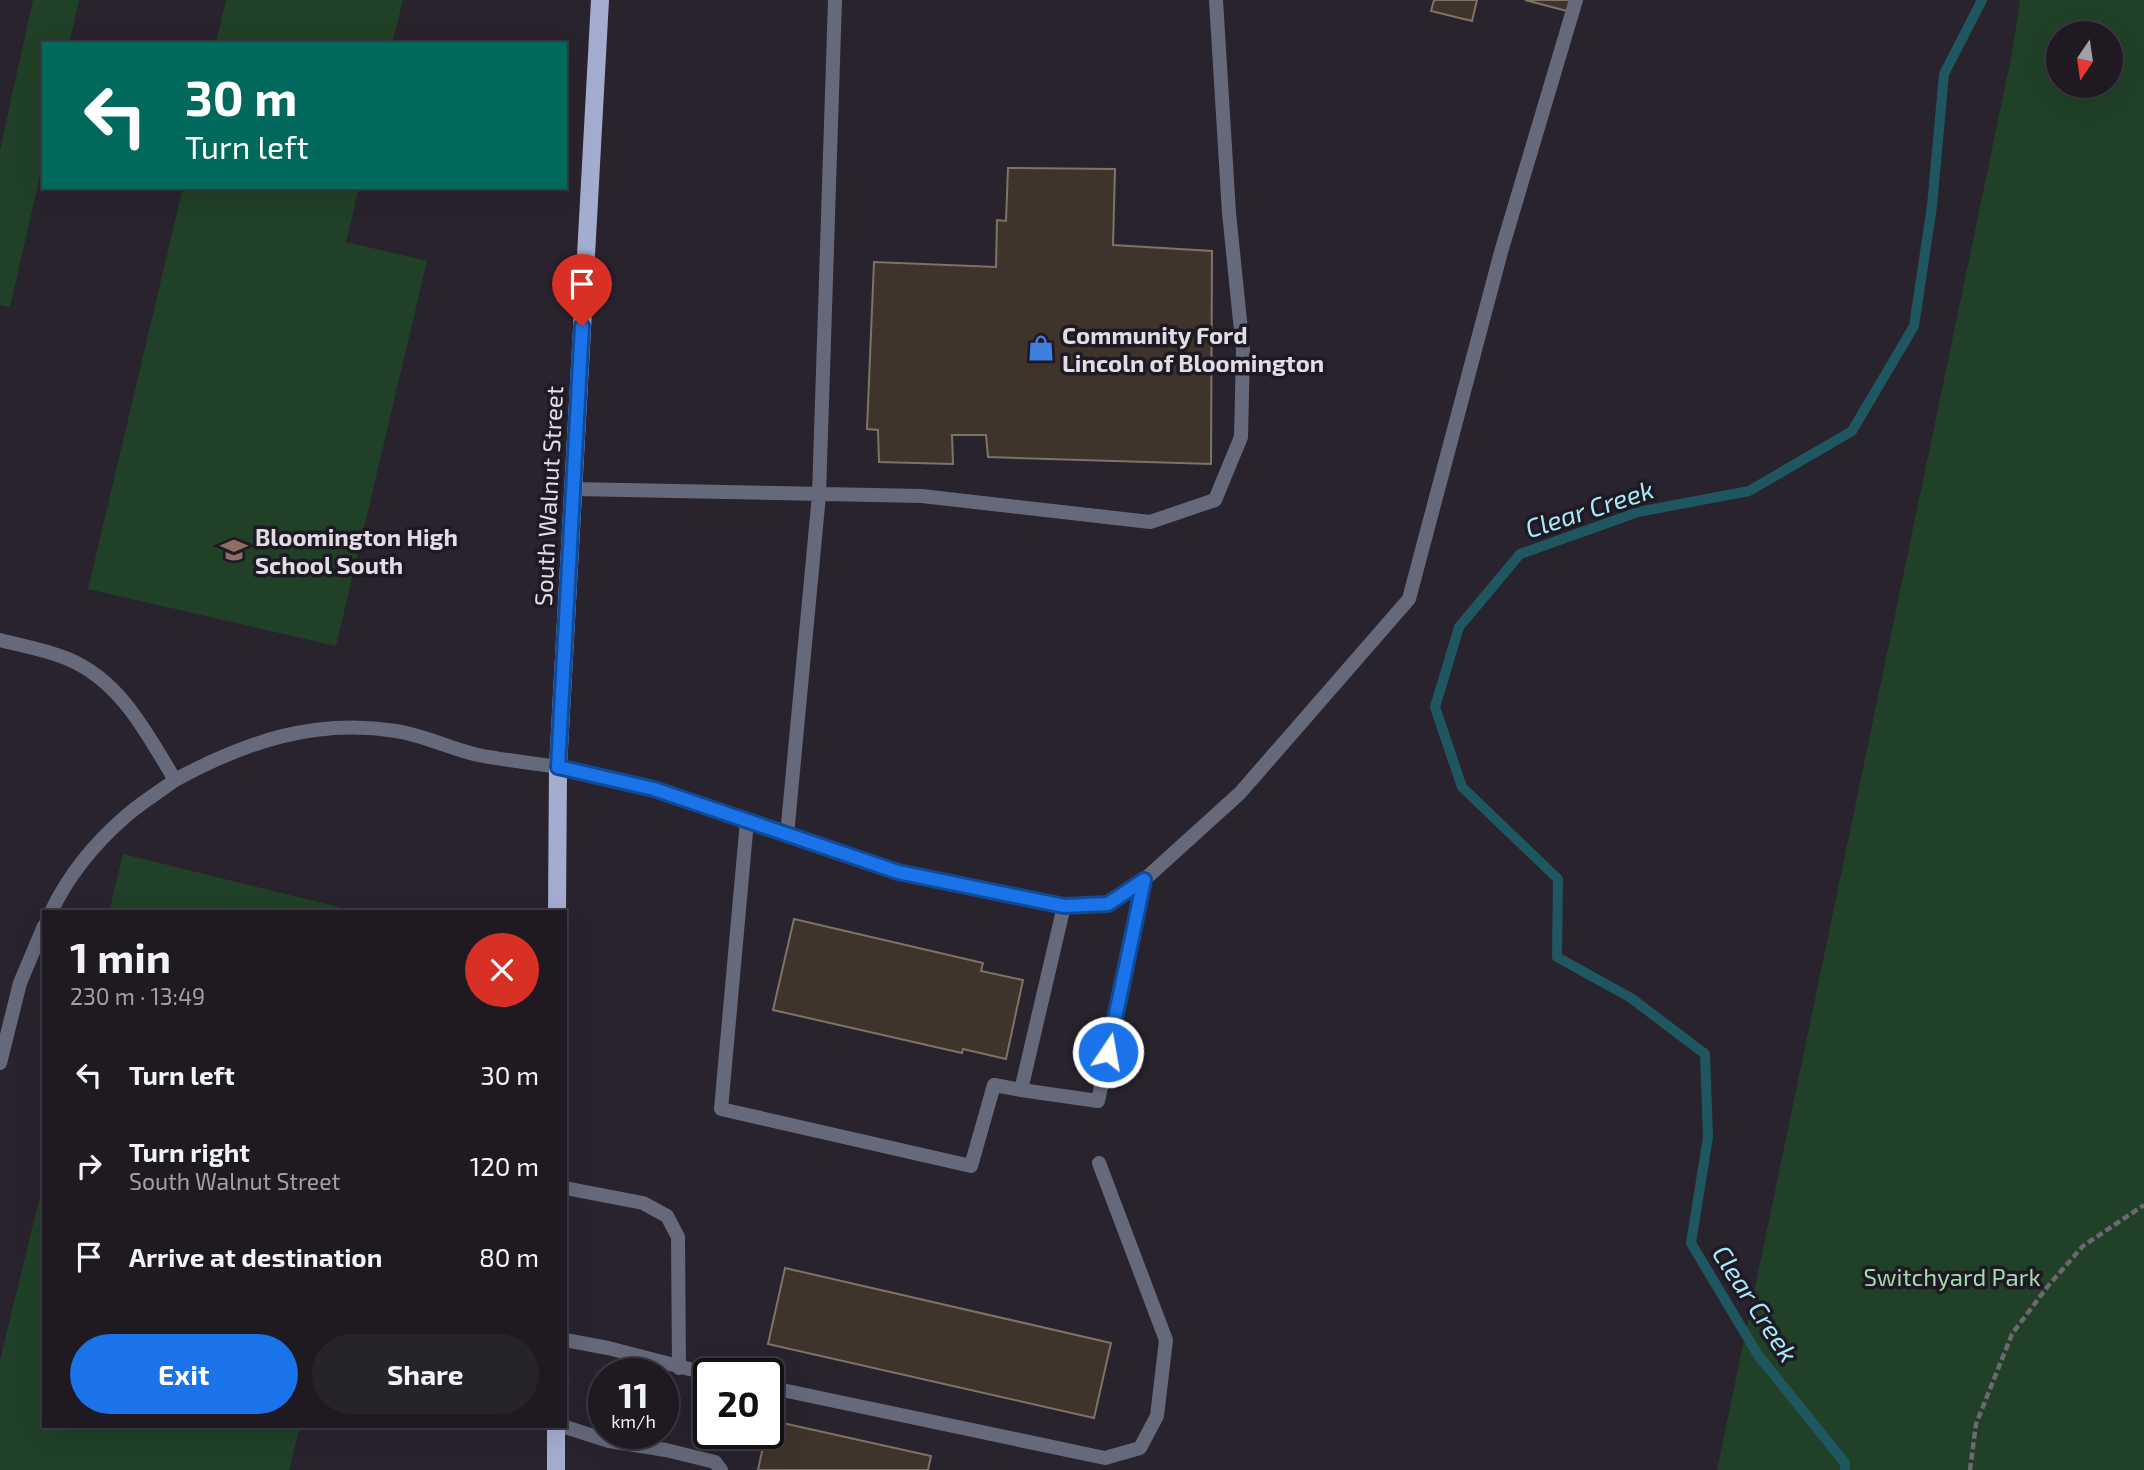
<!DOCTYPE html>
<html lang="en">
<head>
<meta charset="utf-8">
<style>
  :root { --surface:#1f1a22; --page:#27232a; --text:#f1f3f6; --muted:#a1a1a5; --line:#3c3840; --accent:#1a73e8 }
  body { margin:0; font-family:"Exo 2",sans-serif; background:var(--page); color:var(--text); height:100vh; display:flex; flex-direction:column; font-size:26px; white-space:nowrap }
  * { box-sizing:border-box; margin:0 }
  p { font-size:23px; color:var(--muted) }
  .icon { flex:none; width:38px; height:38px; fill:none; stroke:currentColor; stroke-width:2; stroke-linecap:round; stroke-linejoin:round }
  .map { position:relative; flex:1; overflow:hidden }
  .panel { position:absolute; left:42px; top:910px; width:525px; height:518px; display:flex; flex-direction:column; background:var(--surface); border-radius:0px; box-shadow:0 7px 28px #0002,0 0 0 2px var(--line) }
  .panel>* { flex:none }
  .guide { position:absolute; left:42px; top:42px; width:525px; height:147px; border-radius:0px; box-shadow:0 7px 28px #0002,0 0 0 2px var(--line); background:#00695c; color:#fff; overflow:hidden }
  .needle { width:46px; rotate:193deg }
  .controls { position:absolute; left:2046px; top:21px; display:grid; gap:14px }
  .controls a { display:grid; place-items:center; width:77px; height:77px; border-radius:50%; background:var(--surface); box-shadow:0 7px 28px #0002,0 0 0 2px var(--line); font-size:35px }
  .speed { position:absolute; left:588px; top:1358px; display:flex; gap:14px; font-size:35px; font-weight:700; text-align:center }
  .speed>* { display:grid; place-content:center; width:91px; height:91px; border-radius:50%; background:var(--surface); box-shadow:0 7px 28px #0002,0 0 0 2px var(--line); line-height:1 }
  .speed small { font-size:18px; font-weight:400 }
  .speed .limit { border:4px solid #111; border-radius:10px; background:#fff; color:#111 }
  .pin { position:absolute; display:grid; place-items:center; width:60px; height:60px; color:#fff; margin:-72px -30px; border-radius:50% 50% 50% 0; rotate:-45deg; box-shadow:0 0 7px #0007 }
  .pin .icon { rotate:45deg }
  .me { position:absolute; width:77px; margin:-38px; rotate:12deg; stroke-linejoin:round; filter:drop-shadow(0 0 5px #0008) }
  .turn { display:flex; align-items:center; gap:24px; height:147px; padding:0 28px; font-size:32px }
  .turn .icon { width:91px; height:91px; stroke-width:2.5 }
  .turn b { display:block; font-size:49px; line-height:60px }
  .round { display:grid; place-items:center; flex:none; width:74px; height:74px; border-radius:37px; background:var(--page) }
  .overview { display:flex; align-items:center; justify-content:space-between; height:119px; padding:0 28px }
  h1 { font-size:42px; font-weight:700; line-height:52px }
  .primary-button { display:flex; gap:14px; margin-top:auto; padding:14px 28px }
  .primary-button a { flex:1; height:80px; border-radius:42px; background:var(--accent); color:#fff; font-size:28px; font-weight:700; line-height:80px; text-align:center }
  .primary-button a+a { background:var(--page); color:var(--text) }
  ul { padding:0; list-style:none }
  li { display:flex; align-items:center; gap:21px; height:91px; padding:0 28px }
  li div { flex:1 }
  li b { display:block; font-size:26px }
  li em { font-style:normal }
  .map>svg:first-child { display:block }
  .green { fill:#204128; fill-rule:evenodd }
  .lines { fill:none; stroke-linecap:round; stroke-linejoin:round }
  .stream { stroke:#1f5761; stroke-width:10 }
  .building { fill:#3f342b; stroke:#7f7368; stroke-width:2 }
  .path { stroke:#6d6870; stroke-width:4.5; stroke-dasharray:7 3.5; stroke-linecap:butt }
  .service { stroke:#65697a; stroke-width:14 }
  .minor { stroke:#65697a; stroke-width:14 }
  .primary { stroke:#a4add0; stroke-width:18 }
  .route-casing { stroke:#114b97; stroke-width:18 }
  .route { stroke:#1a73e8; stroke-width:12 }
  .labels { text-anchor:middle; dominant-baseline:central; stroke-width:7; stroke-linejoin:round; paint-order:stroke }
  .poi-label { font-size:24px; font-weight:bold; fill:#e1dde4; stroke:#1f1924; text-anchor:start }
  .street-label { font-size:24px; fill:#e1dde4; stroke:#1f1924 }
  .park-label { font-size:24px; fill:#a1dcac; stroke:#1f1924 }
  .water-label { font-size:26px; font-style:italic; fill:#a5eaf8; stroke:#1f1924 }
</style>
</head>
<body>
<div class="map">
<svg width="2144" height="1470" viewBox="0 0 2144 1470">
  <rect width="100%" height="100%" fill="#29232d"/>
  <path class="green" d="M33,0H79L69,44H44V158L10,307L0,305V150Z
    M226,0H403L392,44H216Z
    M2020,0H2144V1470H1717L2012,53ZM2058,33H2110V86H2058Z
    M183,187H359L346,242L427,261L336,646L88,589Z
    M123,854L359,912H109Z
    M44,1180V1426H300L289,1470H0V1360Z"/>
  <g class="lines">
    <path class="stream" d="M1845,1470V1463L1758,1355L1691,1243L1708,1137L1705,1054L1631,998L1557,957L1558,879L1462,787L1435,707L1459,627L1520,554L1638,512L1749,491L1852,431L1914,326L1932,206L1944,74L1982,0"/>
  </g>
  <path class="building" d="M1434,0H1477L1472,21L1431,11Z
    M1525,0H1570L1567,11Z
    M1008,168L1115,169L1113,245L1212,251L1211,464L988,457L986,435H952L953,464L879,462L878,430L867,429L874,262L996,267L997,220L1006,221Z
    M794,919L983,963L981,971L1023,980L1006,1059L963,1049L962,1053L773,1010Z
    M785,1268L1111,1343L1094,1418L768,1344Z
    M769,1420L931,1456L928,1470H758L766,1433H768Z"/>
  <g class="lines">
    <path class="path" d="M1970,1470L1976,1424L2012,1334L2048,1286L2083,1246L2144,1205"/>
    <path class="service" d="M573,489L922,496L1150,522L1215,500L1241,437L1243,350L1229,213L1216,0
      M558,767L654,789L898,872L1064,906L1108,904L1144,880L1240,793L1409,599L1501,252L1576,0
      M747,821L721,1109L971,1166L994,1085L1021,1090L1064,906
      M787,835L819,495L835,0
      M51,912C68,876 96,842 126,816C141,803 159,792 175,780
      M0,1063L20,983L44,926
      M1021,1090L1098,1101L1144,880
      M565,1188L643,1203L667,1216L678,1237L679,1368
      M565,1340L608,1348L709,1374
      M768,1387L1105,1458L1140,1448L1157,1416L1166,1340L1099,1163
      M562,1426L609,1441L666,1450L715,1462L721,1470"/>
    <path class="minor" d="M0,640C23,646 47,650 68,659C121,681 147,734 175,780C245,742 315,718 396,731C424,735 450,749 478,755C504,760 531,763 558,767"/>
    <path class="primary" d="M557,912L558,767L600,0
      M556,1470V1426"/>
  </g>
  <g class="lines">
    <g class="route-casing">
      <path id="route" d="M582,326L558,767L654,789L898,872L1064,906L1108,904L1144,880L1108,1052"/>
    </g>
    <use href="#route" class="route"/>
  </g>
  <defs>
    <g id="shop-bare" transform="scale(2.1)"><path d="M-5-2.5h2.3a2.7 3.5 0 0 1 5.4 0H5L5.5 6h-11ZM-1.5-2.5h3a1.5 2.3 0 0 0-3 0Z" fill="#3f7fe0" stroke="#1f1924" stroke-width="2.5" paint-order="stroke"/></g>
    <g id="school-bare" transform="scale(2.1)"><path d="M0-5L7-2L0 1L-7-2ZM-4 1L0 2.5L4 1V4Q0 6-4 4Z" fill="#8d6e63" stroke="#1f1924" stroke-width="2.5" paint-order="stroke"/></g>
  </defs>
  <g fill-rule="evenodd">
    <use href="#shop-bare" x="1041" y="348"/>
    <use href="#school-bare" x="234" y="550"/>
  </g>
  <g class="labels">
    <g class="poi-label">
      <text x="1062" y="334">Community Ford<tspan x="1062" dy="28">Lincoln of Bloomington</tspan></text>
      <text x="255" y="536">Bloomington High<tspan x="255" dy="28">School South</tspan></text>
    </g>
    <g class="street-label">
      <text transform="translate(548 496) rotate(-87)">South Walnut Street</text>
    </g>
    <g class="park-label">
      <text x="1952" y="1276">Switchyard Park</text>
    </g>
    <g class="water-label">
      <text transform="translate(1589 508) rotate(-18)">Clear Creek</text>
      <text transform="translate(1756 1303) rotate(57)">Clear Creek</text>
    </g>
  </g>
</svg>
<div class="controls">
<a><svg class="needle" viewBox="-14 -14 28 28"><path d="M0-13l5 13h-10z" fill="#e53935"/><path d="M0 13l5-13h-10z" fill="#a1a1a5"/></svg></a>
</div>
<div class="speed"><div>11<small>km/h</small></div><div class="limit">20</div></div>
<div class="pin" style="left:582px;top:326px;background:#d93025"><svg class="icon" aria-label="arrive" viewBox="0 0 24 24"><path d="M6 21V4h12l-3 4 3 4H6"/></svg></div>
<svg class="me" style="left:1108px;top:1052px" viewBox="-20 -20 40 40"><circle r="17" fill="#1a73e8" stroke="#fff" stroke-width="3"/><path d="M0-11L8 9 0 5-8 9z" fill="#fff"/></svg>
<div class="guide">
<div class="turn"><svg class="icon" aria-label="left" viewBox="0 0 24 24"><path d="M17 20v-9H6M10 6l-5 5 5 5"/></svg><div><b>30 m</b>Turn left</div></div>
</div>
<section class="panel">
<div class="overview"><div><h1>1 min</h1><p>230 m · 13:49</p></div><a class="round" style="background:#d93025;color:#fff"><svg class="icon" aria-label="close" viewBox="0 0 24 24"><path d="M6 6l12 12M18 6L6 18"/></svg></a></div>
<ul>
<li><svg class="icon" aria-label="left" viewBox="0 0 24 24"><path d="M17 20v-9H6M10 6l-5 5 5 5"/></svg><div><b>Turn left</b></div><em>30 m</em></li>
<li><svg class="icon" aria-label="right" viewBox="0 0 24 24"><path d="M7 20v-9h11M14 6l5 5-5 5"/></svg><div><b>Turn right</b><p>South Walnut Street</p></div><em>120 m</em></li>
<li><svg class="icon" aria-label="arrive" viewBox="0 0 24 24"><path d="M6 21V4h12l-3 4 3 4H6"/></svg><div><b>Arrive at destination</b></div><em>80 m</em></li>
</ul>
<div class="primary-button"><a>Exit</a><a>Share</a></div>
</section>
</div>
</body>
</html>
